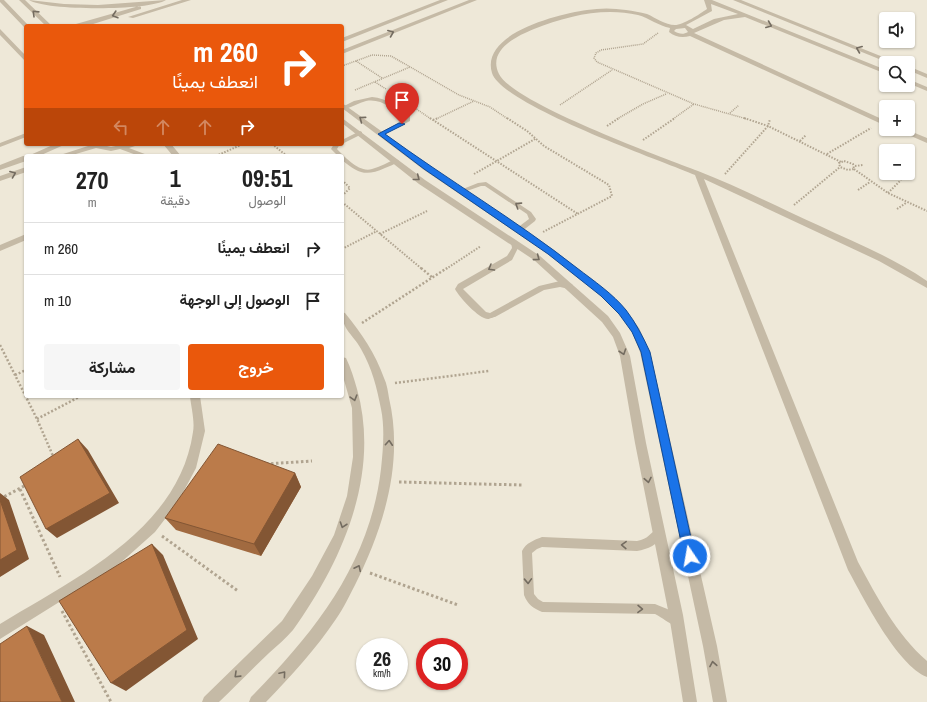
<!DOCTYPE html>
<html lang="ar">
<head>
<meta charset="utf-8">
<style>
  :root { --surface:#fff; --page:#f6f6f6; --text:#222; --muted:#767676; --line:#e0e0e0; --accent:#ea580c }
  body { margin:0; font-family:"Archivo Narrow",Vazirmatn,sans-serif; background:var(--page); color:var(--text); direction:rtl; height:100vh; display:flex; flex-direction:column; font-size:15px; white-space:nowrap }
  * { box-sizing:border-box; margin:0 }
  p { font-size:13px; color:var(--muted) }
  .icon { flex:none; width:22px; height:22px; fill:none; stroke:currentColor; stroke-width:2; stroke-linecap:round; stroke-linejoin:round }
  .map { position:relative; flex:1; overflow:hidden; direction:ltr }
  .side { position:absolute; left:24px; top:154px; width:320px; height:244px; display:flex; flex-direction:column; background:var(--surface); border-radius:4px; box-shadow:0 1px 3px #0004; direction:rtl }
  .side>* { flex:none }
  .top-card { position:absolute; left:24px; top:24px; width:320px; height:122px; border-radius:4px; box-shadow:0 1px 3px #0004; direction:rtl; background:#ea580c; color:#fff; overflow:hidden }
  .tools { position:absolute; left:879px; top:12px; display:grid; gap:8px }
  .tools a { display:grid; place-items:center; width:36px; height:36px; border-radius:4px; background:var(--surface); box-shadow:0 1px 3px #0004; font-size:20px }
  .speed { position:absolute; left:356px; top:638px; display:flex; gap:8px; font-size:20px; font-weight:700; text-align:center }
  .speed>* { display:grid; place-content:center; width:52px; height:52px; border-radius:50%; background:var(--surface); box-shadow:0 1px 3px #0004; line-height:1 }
  .speed small { font-size:10px; font-weight:400 }
  .speed .limit { border:6px solid #d22; background:#fff; color:#111 }
  .pin { position:absolute; display:grid; place-items:center; width:34px; height:34px; color:#fff; margin:-41px -17px; border-radius:50% 50% 50% 0; rotate:-45deg; box-shadow:0 0 4px #0007 }
  .pin .icon { rotate:45deg }
  .me { position:absolute; width:44px; margin:-22px; rotate:348deg; stroke-linejoin:round; filter:drop-shadow(0 0 3px #0008) }
  .turn { display:flex; align-items:center; gap:14px; height:84px; padding:0 20px; font-size:18px }
  .turn .icon { width:52px; height:52px; stroke-width:2.5 }
  .turn b { display:block; font-size:28px; line-height:34px }
  .lanes { display:flex; align-items:center; height:38px; padding:0 20px; background:#0003; justify-content:center; gap:20px; direction:ltr }
  .lanes .off { opacity:.35 }
  .eta { display:flex; justify-content:space-evenly; align-items:center; height:68px; text-align:center }
  .eta b { font-size:24px; font-weight:700; line-height:28px }
  .button { display:flex; gap:8px; margin-top:auto; padding:8px 20px }
  .button a { flex:1; height:46px; border-radius:4px; background:var(--accent); color:#fff; font-size:16px; font-weight:700; line-height:46px; text-align:center }
  .button a+a { background:var(--page); color:var(--text) }
  ul { padding:0; list-style:none }
  li { display:flex; align-items:center; gap:12px; height:52px; padding:0 20px; border-top:1px solid var(--line) }
  li div { flex:1 }
  li b { display:block; font-size:15px }
  li em { font-style:normal }
  .map>svg:first-child { display:block }
  .lines { fill:none; stroke-linecap:round; stroke-linejoin:round }
  .path-far3 { stroke:#b0a490; stroke-width:1.5; stroke-dasharray:1 1; stroke-linecap:butt }
  .path-far2 { stroke:#b0a490; stroke-width:2; stroke-dasharray:1.5 1.5; stroke-linecap:butt }
  .path-far1 { stroke:#b0a490; stroke-width:2.5; stroke-dasharray:2 2; stroke-linecap:butt }
  .path { stroke:#b0a490; stroke-width:3; stroke-dasharray:2.5 2.5; stroke-linecap:butt }
  .service { fill:#c5baa6; fill-rule:evenodd }
  .minor { fill:#c5baa6; fill-rule:evenodd }
  .wall { fill:#a16a40 }
  .shaded-wall { fill:#835634 }
  .building { fill:#bb7b4a; stroke:#835634 }
  .oneway { stroke:#746c60 }
  .route { fill:#1a73e8; stroke:#114b97 }
</style>
</head>
<body>
<div class="map">
<svg width="927" height="702" viewBox="0 0 927 702">
  <rect width="100%" height="100%" fill="#eee8d8"/>
  <g class="lines">
    <path class="path-far3" d="M658,33L643,44L601,50L596,53L594,58L597,62L694,104L747,119
      M356,61L382,78
      M342,66L372,55L391,56L459,95L490,107L508,119
      M375,82L386,89
      M355,90L410,67
      M560,105L612,70
      M415,108L431,119
      M730,113L739,105
      M436,119L474,101
      M617,119L643,104L666,94
      M673,119L694,104"/>
    <path class="path-far2" d="M430,118L578,214
      M507,118L527,131L544,146L609,185L612,196L543,232
      M744,118L768,126L841,162
      M433,120L438,118
      M607,126L619,118
      M643,140L675,118
      M800,141L806,135
      M272,144L287,156
      M827,154L871,128
      M216,156L243,144
      M844,161L853,164L854,169L848,170L840,167L839,163Z
      M855,166L863,165
      M854,169L888,193L927,211
      M474,174L535,139
      M725,174L768,126L770,119
      M342,180L350,188L342,196
      M858,190L870,182
      M888,193L901,180
      M342,202L422,269
      M794,205L840,167
      M897,209L906,203
      M380,234L427,211
      M342,249L377,231
      M446,269L481,246"/>
    <path class="path-far1" d="M421,268L433,278
      M362,323L447,268
      M0,345L37,419L53,456L51,458
      M15,375L26,370
      M395,383L489,371
      M37,419L81,396"/>
    <path class="path" d="M266,464L312,461
      M399,482L522,485
      M20,489L60,577
      M0,499L26,485
      M162,536L238,591
      M370,573L458,605
      M62,611L111,702"/>
    <path class="service" d="M372,97C387,98 398,108 410,116V121L381,136L378,134L379,133L404,120L405,118C393,109 381,98 366,101C359,103 352,107 345,109L342,107L354,101Z
      M360,131L362,132V134L342,144V140Z
      M26,133V137L0,147V143Z
      M334,144H340L337,149C345,157 359,173 372,169C380,167 388,162 396,159L399,161C395,164 390,166 385,168C365,177 358,173 342,160V156H338L331,149Z
      M486,182L531,212L536,219L535,221L521,232H517V228L529,219L527,214L485,186H481L461,193L458,191L478,183Z
      M512,240H516L518,248L512,260L463,289L486,312L490,313L539,286L560,281L572,284L573,286L569,289L560,287L544,290L495,317C494,317 489,319 488,319C479,319 459,297 455,289L458,284L507,256L512,248L511,242Z
      M658,529L661,531L663,534C658,545 648,549 637,551L542,547L537,549L532,553L534,594L538,599L543,602L655,604C664,608 677,611 681,621L680,625L676,626C668,623 663,618 655,614L542,612C533,608 528,605 524,595L522,551C526,543 534,540 542,537L637,541C649,539 649,533 658,529Z"/>
    <path class="minor" d="M0,0H4L29,26L24,27L0,2Z
      M19,0H25L52,26H46Z
      M29,0L64,4L98,5L166,0C149,11 46,11 29,0Z
      M182,0H191L133,18L128,17Z
      M440,0H448L342,42V38Z
      M469,0H477L342,54V50Z
      M704,0H712L886,70V74L745,17L724,20L694,33L886,121V126L690,36C682,38 675,37 669,32L670,28C659,26 649,18 638,15C603,7 567,16 534,29C517,36 487,50 499,74C513,103 662,157 698,171C739,187 780,208 820,226C856,243 894,258 927,281V288L879,261L704,179L858,562C877,597 896,634 927,661V677C897,665 864,599 848,570L695,175C659,160 502,105 492,73C480,33 559,14 587,10C600,8 613,8 626,10C633,11 640,12 647,14C656,18 665,25 675,25C683,25 700,14 707,9ZM711,4L738,14L714,19L693,29L686,25L712,11ZM685,28L688,32C683,35 679,34 674,31L676,29Z
      M733,0H741L898,63H889Z
      M139,6L141,7V9L90,25L69,26Z
      M0,29L26,56V62L0,35Z
      M908,66L927,74V78L908,70Z
      M908,79L927,87V91L908,83Z
      M342,103L430,166L554,250L607,292L625,309L639,328L650,352L717,646L727,702H713L703,646L640,352L632,332L619,313L601,296L548,254L424,170L342,108Z
      M342,118L425,180L540,256L608,316L620,333L630,356L646,443L683,615L697,702H683L669,615L635,443L620,356L613,337L602,322L534,260L419,184L342,123Z
      M895,129H905L927,138V143Z
      M55,144H66L39,156H28Z
      M86,144H99L111,147L125,144H141L129,148L150,156H139L120,149L111,151L96,148L69,156H57L88,146Z
      M163,144H171L181,156H173Z
      M23,156H27L26,161L0,170V165Z
      M26,167V172L0,181V176Z
      M26,234V240L0,251V245Z
      M342,312L345,313C362,334 375,353 384,378C387,384 388,392 389,398C404,462 384,527 355,585C349,596 344,608 336,619C316,649 291,676 266,702H249L251,697C315,632 370,563 381,469C383,450 385,428 381,409C377,388 372,368 361,349C353,334 342,330 342,312Z
      M342,357L346,358C351,368 354,379 357,389C381,474 342,562 293,630C286,638 277,646 269,653C252,669 236,686 219,702H202L204,697L282,621L312,576L334,535L347,496L353,457L352,408L342,373Z
      M190,396H200L205,431L196,468L178,502L155,532L117,566L0,639V624C75,578 179,530 193,432C195,421 191,407 190,396Z"/>
  </g>
  <path class="wall" d="M295,473L301,487L261,556L176,530L165,518Z"/>
  <path class="shaded-wall" d="M78,439L88,450L119,503L57,538L46,529Z
    M295,473L301,487L261,556L254,544Z
    M0,493L9,500L29,559L0,577Z
    M152,544L163,555L198,639L126,691L111,683Z
    M27,626L44,635L75,702H62Z"/>
  <path class="building" d="M78,439L110,493L46,529L20,477Z
    M218,444L295,473L254,544L165,518Z
    M0,500L17,550L0,560Z
    M152,544L187,630L111,683L59,601Z
    M27,626L62,702H0V644Z"/>
  <defs><path id="oneway-chevron" d="M-2-3.5L2.5 0L-2 3.5" fill="none" stroke-width="1.6" stroke-linecap="round" stroke-linejoin="round"/></defs>
  <g class="oneway">
    <use href="#oneway-chevron" transform="translate(35 13) rotate(-136)"/>
    <use href="#oneway-chevron" transform="translate(115 15) rotate(163)"/>
    <use href="#oneway-chevron" transform="translate(769 25) rotate(22)"/>
    <use href="#oneway-chevron" transform="translate(391 33) rotate(-22)"/>
    <use href="#oneway-chevron" transform="translate(859 49) rotate(-158)"/>
    <use href="#oneway-chevron" transform="translate(362 119) rotate(-143)"/>
    <use href="#oneway-chevron" transform="translate(13 174) rotate(-21)"/>
    <use href="#oneway-chevron" transform="translate(417 178) rotate(38)"/>
    <use href="#oneway-chevron" transform="translate(518 205) rotate(-147)"/>
    <use href="#oneway-chevron" transform="translate(537 258) rotate(37)"/>
    <use href="#oneway-chevron" transform="translate(491 268) rotate(150)"/>
    <use href="#oneway-chevron" transform="translate(623 352) rotate(71)"/>
    <use href="#oneway-chevron" transform="translate(354 398) rotate(74)"/>
    <use href="#oneway-chevron" transform="translate(389 443) rotate(-86)"/>
    <use href="#oneway-chevron" transform="translate(648 480) rotate(79)"/>
    <use href="#oneway-chevron" transform="translate(343 525) rotate(109)"/>
    <use href="#oneway-chevron" transform="translate(624 545) rotate(-178)"/>
    <use href="#oneway-chevron" transform="translate(358 568) rotate(-64)"/>
    <use href="#oneway-chevron" transform="translate(528 581) rotate(88)"/>
    <use href="#oneway-chevron" transform="translate(640 609) rotate(1)"/>
    <use href="#oneway-chevron" transform="translate(713 664) rotate(-100)"/>
    <use href="#oneway-chevron" transform="translate(283 674) rotate(-50)"/>
    <use href="#oneway-chevron" transform="translate(237 675) rotate(136)"/>
  </g>
  <path class="route" d="M399,123L405,124L385,134C448,180 516,220 577,268C594,281 613,294 626,310C636,323 643,337 650,352L695,556L694,560L690,561L686,560L684,556L641,352L632,332L619,314L601,296L548,254L424,169L378,134Z"/>
</svg>
<div class="tools">
<a><svg class="icon" aria-label="sound" viewBox="0 0 24 24"><path d="M4 9h4l5-4v14l-5-4H4zM17 9q2 3 0 6"/></svg></a>
<a><svg class="icon" aria-label="search" viewBox="0 0 24 24"><circle cx="10" cy="10" r="6"/><path d="M15 15l6 6"/></svg></a>
<a>+</a>
<a>−</a>
</div>
<div class="speed"><div>26<small>km/h</small></div><div class="limit">30</div></div>
<div class="pin" style="left:402px;top:124px;background:#d93025"><svg class="icon" aria-label="arrive" viewBox="0 0 24 24"><path d="M6 21V4h12l-3 4 3 4H6"/></svg></div>
<svg class="me" style="left:690px;top:556px" viewBox="-20 -20 40 40"><circle r="17" fill="#1a73e8" stroke="#fff" stroke-width="3"/><path d="M0-11L8 9 0 5-8 9z" fill="#fff"/></svg>
<div class="top-card">
<div class="turn"><svg class="icon" aria-label="right" viewBox="0 0 24 24"><path d="M7 20v-9h11M14 6l5 5-5 5"/></svg><div><b>260 m</b>انعطف يمينًا</div></div>
<div class="lanes"><svg class="icon off" aria-label="left" viewBox="0 0 24 24"><path d="M17 20v-9H6M10 6l-5 5 5 5"/></svg><svg class="icon off" aria-label="ahead" viewBox="0 0 24 24"><path d="M12 20V5M6 11l6-6 6 6"/></svg><svg class="icon off" aria-label="ahead" viewBox="0 0 24 24"><path d="M12 20V5M6 11l6-6 6 6"/></svg><svg class="icon" aria-label="right" viewBox="0 0 24 24"><path d="M7 20v-9h11M14 6l5 5-5 5"/></svg></div>
</div>
<section class="side">
<div class="eta">
<div><b>09:51</b><p>الوصول</p></div>
<div><b>1</b><p>دقيقة</p></div>
<div><b>270</b><p>m</p></div>
</div>
<ul>
<li><svg class="icon" aria-label="right" viewBox="0 0 24 24"><path d="M7 20v-9h11M14 6l5 5-5 5"/></svg><div><b>انعطف يمينًا</b></div><em>260 m</em></li>
<li><svg class="icon" aria-label="arrive" viewBox="0 0 24 24"><path d="M6 21V4h12l-3 4 3 4H6"/></svg><div><b>الوصول إلى الوجهة</b></div><em>10 m</em></li>
</ul>
<div class="button"><a>خروج</a><a>مشاركة</a></div>
</section>
</div>
</body>
</html>
